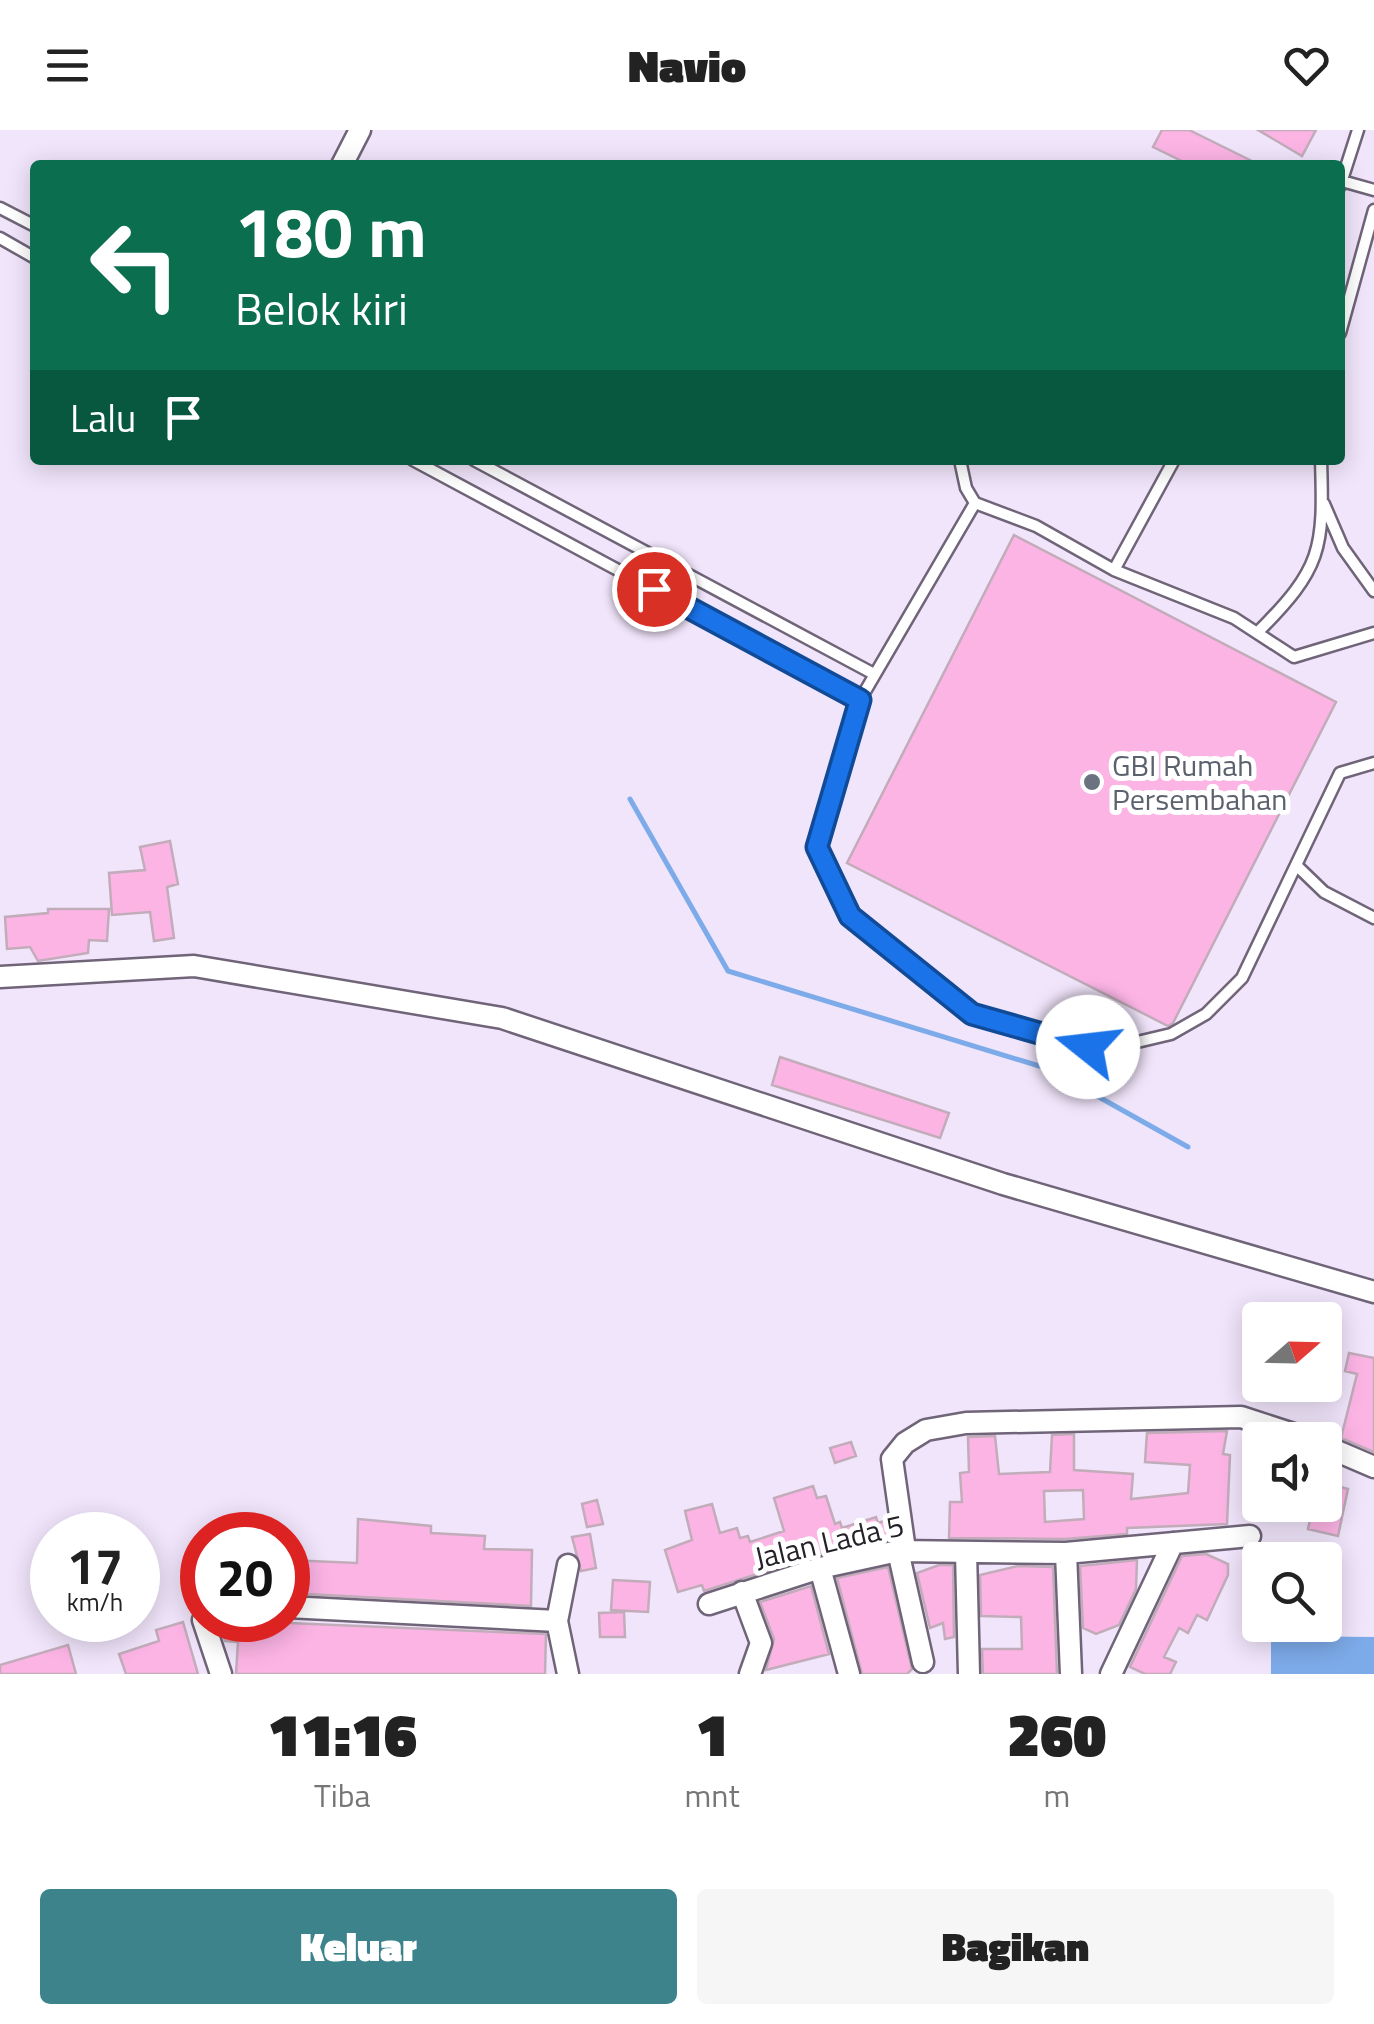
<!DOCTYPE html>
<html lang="id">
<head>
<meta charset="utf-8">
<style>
  :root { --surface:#fff; --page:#f6f6f6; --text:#222; --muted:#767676; --accent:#3c838b }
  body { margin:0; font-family:"Titillium Web",sans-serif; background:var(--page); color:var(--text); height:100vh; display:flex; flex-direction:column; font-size:38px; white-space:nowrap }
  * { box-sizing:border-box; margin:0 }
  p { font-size:32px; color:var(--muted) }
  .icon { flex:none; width:55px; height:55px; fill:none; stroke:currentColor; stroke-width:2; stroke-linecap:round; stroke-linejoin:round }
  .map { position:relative; height:1544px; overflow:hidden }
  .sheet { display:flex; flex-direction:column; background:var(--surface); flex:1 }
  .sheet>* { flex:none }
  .hud { position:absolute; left:30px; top:30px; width:1315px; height:305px; border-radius:10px; box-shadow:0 5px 25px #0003; background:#0b6e4f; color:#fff; overflow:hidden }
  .needle { width:65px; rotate:70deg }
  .controls { position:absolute; left:1242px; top:1172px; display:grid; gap:20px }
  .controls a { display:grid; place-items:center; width:100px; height:100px; border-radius:10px; background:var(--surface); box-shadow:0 5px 25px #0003; font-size:50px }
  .speed { position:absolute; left:30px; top:1382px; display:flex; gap:20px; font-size:50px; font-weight:700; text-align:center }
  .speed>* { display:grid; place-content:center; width:130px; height:130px; border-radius:50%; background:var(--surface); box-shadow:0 5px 25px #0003; line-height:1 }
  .speed small { font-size:25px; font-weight:400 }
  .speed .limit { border:15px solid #d22; background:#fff; color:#111 }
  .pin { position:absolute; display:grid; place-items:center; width:85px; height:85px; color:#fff; margin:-42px; border:5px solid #fff; border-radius:50%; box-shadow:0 2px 10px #0007 }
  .me { position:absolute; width:110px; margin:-55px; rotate:286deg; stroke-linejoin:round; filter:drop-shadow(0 0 8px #0008) }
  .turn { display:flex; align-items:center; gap:35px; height:210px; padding:0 40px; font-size:45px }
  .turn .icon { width:130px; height:130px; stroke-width:2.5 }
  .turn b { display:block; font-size:70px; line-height:85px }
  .then { display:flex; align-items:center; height:95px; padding:0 40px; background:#0003; gap:20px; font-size:38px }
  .eta { display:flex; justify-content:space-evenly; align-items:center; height:170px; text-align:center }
  .eta b { font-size:60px; font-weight:800; line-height:70px }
  .cta { display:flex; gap:20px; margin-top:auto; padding:20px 40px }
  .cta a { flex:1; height:115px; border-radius:10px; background:var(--accent); color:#fff; font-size:40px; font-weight:800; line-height:115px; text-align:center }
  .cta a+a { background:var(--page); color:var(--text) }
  header { display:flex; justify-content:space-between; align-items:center; height:130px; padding:0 40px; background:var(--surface); font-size:45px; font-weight:800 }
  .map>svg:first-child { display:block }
  .water { fill:#7dabe9 }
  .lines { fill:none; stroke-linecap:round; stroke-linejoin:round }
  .stream { stroke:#7dabe9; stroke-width:5 }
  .building { fill:#fcb4e5; stroke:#c2acba; stroke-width:2.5; fill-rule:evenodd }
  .service-casing { stroke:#6f6478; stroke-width:15 }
  .minor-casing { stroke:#6f6478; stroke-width:25 }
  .service { stroke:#fff; stroke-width:10 }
  .minor { stroke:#fff; stroke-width:20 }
  .route-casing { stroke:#114b97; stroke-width:25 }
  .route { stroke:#1a73e8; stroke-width:18 }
  .worship-dot { fill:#6b7280; stroke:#fff; stroke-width:4 }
  .labels { text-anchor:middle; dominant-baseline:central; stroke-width:10; stroke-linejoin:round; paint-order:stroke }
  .worship-label { font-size:30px; fill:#5b616d; stroke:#fff; text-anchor:start }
  .street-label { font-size:30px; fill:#252129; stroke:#fff }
</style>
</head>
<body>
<header><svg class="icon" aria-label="menu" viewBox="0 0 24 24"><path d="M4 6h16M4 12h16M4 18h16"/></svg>Navio<svg class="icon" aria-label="heart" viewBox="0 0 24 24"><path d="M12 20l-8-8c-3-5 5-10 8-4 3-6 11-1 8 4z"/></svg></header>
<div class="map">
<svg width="1374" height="1544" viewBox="0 0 1374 1544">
  <rect width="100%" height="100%" fill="#f1e5fb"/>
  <path class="water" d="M1271,1506L1374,1507V1544H1271Z"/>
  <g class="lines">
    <path class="stream" d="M630,669L728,841L1049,939L1188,1017"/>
  </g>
  <path class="building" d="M1162,0H1189L1260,35H1190L1153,17Z
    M1258,0H1316L1302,26Z
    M1014,405L1336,572L1173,893L1168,896L847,733Z
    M170,711L178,754L167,757L174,808L154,811L150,782L112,785L109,743L145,740L140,717Z
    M48,779H109L107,811L89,810L88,823L38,831L30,817L7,819L5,787L48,783Z
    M780,927L949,983L940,1008L772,955Z
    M1349,1223L1374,1228V1322L1341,1308L1357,1244L1345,1241Z
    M1227,1301L1223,1324L1230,1325L1227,1394L1127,1398V1404L1065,1409L949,1408L950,1372H962L960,1343L969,1342L968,1307L995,1306L999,1344L1050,1342L1052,1305L1074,1304V1340L1133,1344L1131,1369L1188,1363L1190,1335L1145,1332L1147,1303ZM1083,1360L1084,1389L1045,1392L1044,1361Z
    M851,1312L856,1326L835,1333L830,1318Z
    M1325,1353L1348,1359L1338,1406L1308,1399L1313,1375H1325Z
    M813,1356L817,1368L826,1366L835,1394L840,1392L842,1398L876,1387L878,1393L887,1390L890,1409L816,1425L704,1461L702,1455L678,1462L665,1420L692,1410L685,1381L712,1374L720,1403L737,1398L740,1408L748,1406L750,1412L784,1401L774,1368Z
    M597,1370L603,1394L587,1397L582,1374Z
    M358,1389L431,1396V1403L485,1406L484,1419L532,1420L531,1476L288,1463V1430L357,1433Z
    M590,1404L596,1438L581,1441L572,1407Z
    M1206,1424L1228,1434V1445L1207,1490L1197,1485L1188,1503L1179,1498L1164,1527L1176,1532L1170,1544H1145L1130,1537L1182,1426Z
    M1137,1430L1136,1459L1119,1495L1096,1504L1083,1498L1080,1436Z
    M939,1435H953L954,1507L945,1509L943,1493L930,1498L917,1443Z
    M1018,1436L1053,1437L1057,1544H983L982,1519H1022L1021,1487L981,1486L980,1445Z
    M888,1437L912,1539L907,1544H862L837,1448Z
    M613,1450L650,1452L648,1482L611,1480Z
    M811,1456L829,1524L766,1540L774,1509L760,1472Z
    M624,1482L625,1507H600L599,1483Z
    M218,1490L546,1504L545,1544H236L238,1512L225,1511Z
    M183,1492L198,1544H126L119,1524L159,1511L156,1500Z
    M68,1515L76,1544H0V1535Z"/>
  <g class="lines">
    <g class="service-casing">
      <path id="service" d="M1342,51L1374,60
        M1340,56L1358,0
        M0,78L35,96
        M0,108L35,128
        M1340,203L1374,80
        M413,330L860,570
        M474,330L874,544
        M960,330L966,358L975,373
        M1324,374L1343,418L1374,461
        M1114,440L1174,330
        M1257,503C1322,438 1324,420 1321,330
        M1374,503L1294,527L1234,488L1114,440L1036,396L975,373L860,570L817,717L850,787L972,885L1088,917L1133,913L1171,904L1206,884L1242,848L1340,643L1374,633
        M1296,735L1324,762L1374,788"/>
    </g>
    <g class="minor-casing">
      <path id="minor" d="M342,35L360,0
        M0,847L194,836L502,888L1003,1054L1374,1162
        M1325,1316L1374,1337
        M905,1420L892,1329L905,1313L926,1300L966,1293L1241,1287L1312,1310
        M898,1421L923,1532
        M966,1422L969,1544
        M1066,1423L1071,1544
        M820,1438L849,1544
        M742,1462L761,1513L750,1544
        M709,1474L820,1438L898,1421L1066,1423L1250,1406
        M288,1477L557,1491
        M203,1490L221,1544
        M568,1544L557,1491L568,1435
        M1111,1544L1173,1413"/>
    </g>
    <use href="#service" class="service"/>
    <use href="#minor" class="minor"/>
  </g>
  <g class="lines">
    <g class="route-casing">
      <path id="route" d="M654,459L860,570L817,717L850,786L972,884L1088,917"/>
    </g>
    <use href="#route" class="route"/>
  </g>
  <circle class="worship-dot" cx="1092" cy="652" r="10"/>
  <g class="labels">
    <g class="worship-label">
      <text x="1112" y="635">GBI Rumah<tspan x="1112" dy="34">Persembahan</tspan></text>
    </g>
    <g class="street-label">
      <text transform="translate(829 1411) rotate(-13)">Jalan Lada 5</text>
    </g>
  </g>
</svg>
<div class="controls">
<a><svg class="needle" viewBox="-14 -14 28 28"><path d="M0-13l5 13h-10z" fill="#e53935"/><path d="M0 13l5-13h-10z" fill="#767676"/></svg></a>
<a><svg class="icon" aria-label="sound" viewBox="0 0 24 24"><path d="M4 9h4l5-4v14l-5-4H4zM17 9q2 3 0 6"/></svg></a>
<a><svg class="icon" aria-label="search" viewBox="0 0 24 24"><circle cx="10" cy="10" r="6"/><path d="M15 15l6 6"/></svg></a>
</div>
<div class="speed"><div>17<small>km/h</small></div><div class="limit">20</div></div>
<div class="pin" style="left:654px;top:459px;background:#d93025"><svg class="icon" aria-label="arrive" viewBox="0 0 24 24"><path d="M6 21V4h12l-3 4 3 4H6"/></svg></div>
<svg class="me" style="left:1088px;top:917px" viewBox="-20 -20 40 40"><circle r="19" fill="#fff"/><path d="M0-13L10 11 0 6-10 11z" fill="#1a73e8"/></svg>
<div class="hud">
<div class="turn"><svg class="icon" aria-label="left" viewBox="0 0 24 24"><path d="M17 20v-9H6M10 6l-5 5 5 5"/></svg><div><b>180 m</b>Belok kiri</div></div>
<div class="then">Lalu<svg class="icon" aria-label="arrive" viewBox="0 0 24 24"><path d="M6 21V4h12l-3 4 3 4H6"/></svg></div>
</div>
</div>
<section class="sheet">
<div class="eta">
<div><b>11:16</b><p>Tiba</p></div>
<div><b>1</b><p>mnt</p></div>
<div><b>260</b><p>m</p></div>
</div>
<div class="cta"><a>Keluar</a><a>Bagikan</a></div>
</section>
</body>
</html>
